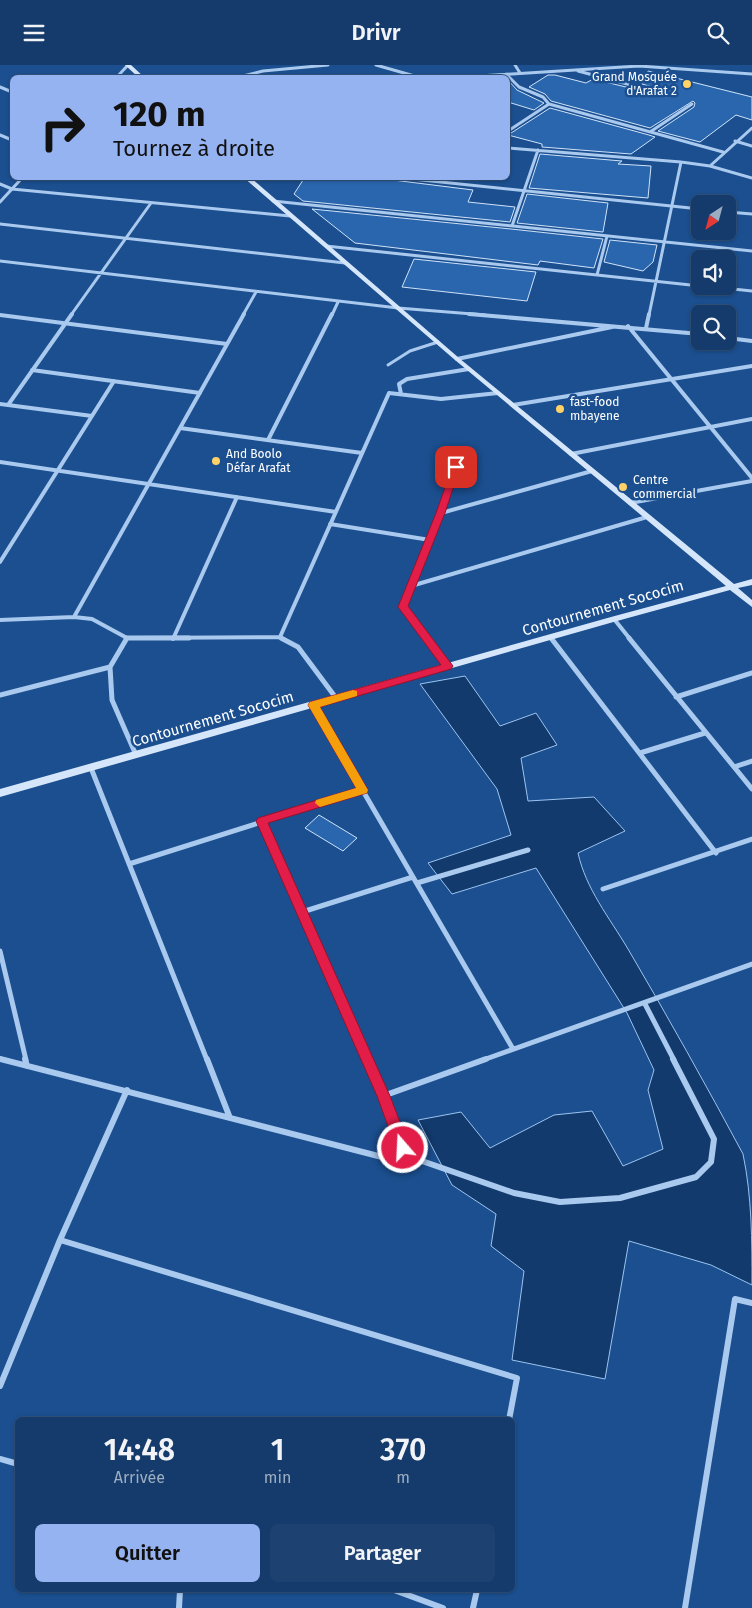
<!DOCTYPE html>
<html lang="fr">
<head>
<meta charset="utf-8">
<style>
  :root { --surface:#143b6b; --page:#1d4271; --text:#f1f3f6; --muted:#9dadc1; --line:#33557e; --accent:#95b2f1 }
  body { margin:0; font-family:"Fira Sans",sans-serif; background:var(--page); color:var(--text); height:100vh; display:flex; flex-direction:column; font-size:19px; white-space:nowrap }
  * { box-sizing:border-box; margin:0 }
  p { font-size:16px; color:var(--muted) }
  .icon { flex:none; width:28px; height:28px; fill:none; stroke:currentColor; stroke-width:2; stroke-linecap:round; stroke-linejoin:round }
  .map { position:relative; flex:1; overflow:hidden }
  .panel { position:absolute; left:15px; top:1352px; width:500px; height:175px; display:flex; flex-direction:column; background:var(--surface); border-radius:8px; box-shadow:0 1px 4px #0004,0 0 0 1px var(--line) }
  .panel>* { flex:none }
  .banner { position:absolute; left:10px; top:10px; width:500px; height:105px; border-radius:8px; box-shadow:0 1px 4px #0004,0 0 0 1px var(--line); background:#95b2f1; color:#111; overflow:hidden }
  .needle { width:32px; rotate:216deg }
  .tools { position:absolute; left:691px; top:130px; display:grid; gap:10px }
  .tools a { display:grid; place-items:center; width:45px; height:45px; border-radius:8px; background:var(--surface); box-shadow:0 1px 4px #0004,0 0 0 1px var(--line); font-size:25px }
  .pin { position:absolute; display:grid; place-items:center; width:42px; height:42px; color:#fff; margin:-21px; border-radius:10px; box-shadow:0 2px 8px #0006 }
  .me { position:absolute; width:55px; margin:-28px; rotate:341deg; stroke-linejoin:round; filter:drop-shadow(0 0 4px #0008) }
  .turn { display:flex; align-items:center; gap:18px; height:105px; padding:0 20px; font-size:22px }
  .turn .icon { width:65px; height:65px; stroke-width:2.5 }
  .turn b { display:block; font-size:35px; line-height:42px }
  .eta { display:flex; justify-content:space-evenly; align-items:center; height:85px; text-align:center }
  .eta b { font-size:30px; font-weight:600; line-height:35px }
  .button { display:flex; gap:10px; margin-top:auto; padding:10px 20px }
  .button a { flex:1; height:58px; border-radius:8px; background:var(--accent); color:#111; font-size:20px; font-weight:600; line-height:58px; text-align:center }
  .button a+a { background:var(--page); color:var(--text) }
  header { display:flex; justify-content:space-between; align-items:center; height:65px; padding:0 20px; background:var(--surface); font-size:22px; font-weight:600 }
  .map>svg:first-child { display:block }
  .water { fill:#123a6d; stroke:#9cc4f0 }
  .building { fill:#2a66ad; stroke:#cfe3fa }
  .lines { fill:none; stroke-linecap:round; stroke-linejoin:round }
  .lane { stroke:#a9c9ee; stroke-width:3 }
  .street-far3 { stroke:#a9c9ee; stroke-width:3 }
  .street-far2 { stroke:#a9c9ee; stroke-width:4 }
  .street-far1 { stroke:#a9c9ee; stroke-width:5 }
  .street { stroke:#a9c9ee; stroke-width:6 }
  .secondary { fill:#d6e6fa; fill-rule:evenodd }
  .route { fill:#e11d48; stroke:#92132f }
  .slow { fill:#f59e0b }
  .poi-dot { fill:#ffd166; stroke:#1b4f8f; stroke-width:2 }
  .labels { text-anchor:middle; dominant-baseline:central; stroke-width:5; stroke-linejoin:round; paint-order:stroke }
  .far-poi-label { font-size:12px; fill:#fff; stroke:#1b4f8f; text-anchor:start }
  .street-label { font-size:15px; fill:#fff; stroke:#1b4f8f }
</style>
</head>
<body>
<header><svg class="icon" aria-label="menu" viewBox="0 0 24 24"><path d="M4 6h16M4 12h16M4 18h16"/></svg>Drivr<svg class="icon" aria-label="search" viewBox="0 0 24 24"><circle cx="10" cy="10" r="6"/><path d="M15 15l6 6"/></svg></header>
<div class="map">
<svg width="752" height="1543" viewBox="0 0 752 1543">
  <rect width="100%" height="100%" fill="#1b4f8f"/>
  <path class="water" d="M465,611L500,661L536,648L557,680L521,693L528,736L594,732L625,766L578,788C586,824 609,852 628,884C668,952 706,1020 743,1089C752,1132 752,1176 752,1220L711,1200L629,1176L605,1314L512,1295L524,1206L491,1181L496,1149L452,1120L418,1055L461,1047L490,1083L554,1050L592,1046L623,1101L663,1084L648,1025L654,1005L627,948L536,803L452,829L428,798L511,770L497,724L420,619Z"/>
  <path class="building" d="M648,6L752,32V55L736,50L700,77L658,66L694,42L695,38L693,36L650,63L551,36L545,29L529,22L548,10H555L586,18L593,14L667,32L666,26L642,19Z
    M508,15L517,25L544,38L534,45L508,37Z
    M550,43L649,70L655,72L631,89L542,82V79L508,70Z
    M540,89L622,96L618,99L651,101L648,133L529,123Z
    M305,112H390L393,115L473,125L468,137L515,142L510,157L303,136L294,129Z
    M527,129L608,138L603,167L517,158Z
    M312,144L511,164L603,174L594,203L540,196L538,200L355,178Z
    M610,175L657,180L653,197L643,206L604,197Z
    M414,194L536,207L527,236L402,222Z
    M319,750L357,773L343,786L305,763Z"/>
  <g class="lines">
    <path class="lane" d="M388,300L410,286L438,277"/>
    <path class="street-far3" d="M376,0L418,12
      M515,0L520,8
      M578,6L665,29
      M506,9L519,22L543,32L549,39L508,66
      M117,12L128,0
      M239,12L263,6L328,0
      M463,12L639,1L752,9
      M0,22L12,27
      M549,39L723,87
      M650,67L692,39
      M0,70L12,75
      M735,76L752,81
      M508,83L681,97L710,101L752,113
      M710,101L752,63
      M393,112L700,144
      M0,119L12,124L290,151
      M273,136L752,186
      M0,137L23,112
      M728,147L752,149
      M0,159L345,198
      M512,161L538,85
      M326,181L700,221
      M0,196L398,243L485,250
      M597,210L607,171
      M705,221L752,226
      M71,250L151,138
      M243,250L256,227
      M332,250L338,237
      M649,250L681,97"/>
    <path class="street-far2" d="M469,249L700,269
      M0,250L227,279
      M628,261L752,413
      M646,263L649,249
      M728,273L752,276
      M457,294L612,262
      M32,305L200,328
      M401,329L399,319L407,314L469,304
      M0,339L92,351
      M8,340L72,249
      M513,340L752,301
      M180,363L362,388
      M268,375L332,249
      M571,389L752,354
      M0,397L336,447
      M630,438L752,416
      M441,448L592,406
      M330,459L430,475
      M0,497L114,316
      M411,521L647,452
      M74,552L244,249
      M614,554L630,574
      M0,555L74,552L92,554L127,573L280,572L283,574
      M280,572L389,328L441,334L498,328
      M551,572L552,574
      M173,574L237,432
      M427,574L403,542L441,448L456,402"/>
    <path class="street-far1" d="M126,573H189
      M127,573L110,602L112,635L136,690
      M281,573L298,582L336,633
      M426,573L448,601
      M551,573L716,788
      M629,573L752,724
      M0,630L110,602
      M676,632L752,608
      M313,640L513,984
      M640,688L705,668
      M734,702L752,696
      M91,703L207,995
      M262,756L366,995
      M129,799L363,725
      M417,818L528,785
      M603,824L752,774
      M302,847L413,812
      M0,886L26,995
      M645,939L674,995
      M0,994L5,995
      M483,995L752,899"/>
    <path class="street" d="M0,994L386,1093L393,1092L403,1083V1079L366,994
      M25,994L27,1001
      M207,994L230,1053
      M383,1031L486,994
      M399,1088L514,1128L560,1137L620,1133L696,1112L711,1097L714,1074L673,994
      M60,1175L517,1313L509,1355
      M0,1321L60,1175L127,1025
      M0,1394L18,1399
      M394,1525L443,1543
      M179,1543L180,1525
      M473,1543L477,1525
      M685,1543L735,1234L752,1238"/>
    <path class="secondary" d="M125,0H131L144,12H138Z
      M243,112H250L459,293L734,519L752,514V520L738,523L752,535V542L730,525L617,556L0,732V724L611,552L726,521L455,295Z"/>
  </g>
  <path class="route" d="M453,400L460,402L445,448L408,541L453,601L451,604L320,642L368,725L367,728L268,758L390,1031L410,1083L408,1088L403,1090L398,1088L396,1083L377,1031L256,756L258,753L356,723L308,640L310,637L441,600L398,542L436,448Z"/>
  <path class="slow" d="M353,625L357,626V631L320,642L368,725L367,728L320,742L315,738L316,735L356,723L308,640L310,637Z"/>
  <g class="poi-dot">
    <circle cx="687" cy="19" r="5"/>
    <circle cx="560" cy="344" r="5"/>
    <circle cx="216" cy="396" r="5"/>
    <circle cx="623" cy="422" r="5"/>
  </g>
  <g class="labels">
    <g class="far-poi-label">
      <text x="677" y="12" text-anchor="end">Grand Mosquée<tspan x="677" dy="14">d'Arafat 2</tspan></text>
      <text x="570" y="337">fast-food<tspan x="570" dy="14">mbayene</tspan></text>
      <text x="226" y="389">And Boolo<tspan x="226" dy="14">Défar Arafat</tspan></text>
      <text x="633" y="415">Centre<tspan x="633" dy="14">commercial</tspan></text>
    </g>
    <g class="street-label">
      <text transform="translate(603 543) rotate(-16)">Contournement Sococim</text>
      <text transform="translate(213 654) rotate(-16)">Contournement Sococim</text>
    </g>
  </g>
</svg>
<div class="tools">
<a><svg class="needle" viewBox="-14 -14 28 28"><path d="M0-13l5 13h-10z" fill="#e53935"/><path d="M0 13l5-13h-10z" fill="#9dadc1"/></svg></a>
<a><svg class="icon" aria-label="sound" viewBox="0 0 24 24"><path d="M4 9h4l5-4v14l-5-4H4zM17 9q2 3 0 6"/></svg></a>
<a><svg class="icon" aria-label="search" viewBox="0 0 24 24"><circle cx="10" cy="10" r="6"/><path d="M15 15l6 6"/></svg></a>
</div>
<div class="pin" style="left:456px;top:402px;background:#d93025"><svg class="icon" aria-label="arrive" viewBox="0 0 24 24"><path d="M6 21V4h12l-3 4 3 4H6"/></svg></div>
<svg class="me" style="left:403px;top:1083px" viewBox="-20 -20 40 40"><circle r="17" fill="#e11d48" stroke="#fff" stroke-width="3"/><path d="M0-11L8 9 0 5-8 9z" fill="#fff"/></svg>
<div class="banner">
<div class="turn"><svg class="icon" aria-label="right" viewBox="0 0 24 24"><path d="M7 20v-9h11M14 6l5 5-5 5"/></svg><div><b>120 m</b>Tournez à droite</div></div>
</div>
<section class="panel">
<div class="eta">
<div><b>14:48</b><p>Arrivée</p></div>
<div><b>1</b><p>min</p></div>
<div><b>370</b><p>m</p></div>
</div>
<div class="button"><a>Quitter</a><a>Partager</a></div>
</section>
</div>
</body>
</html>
